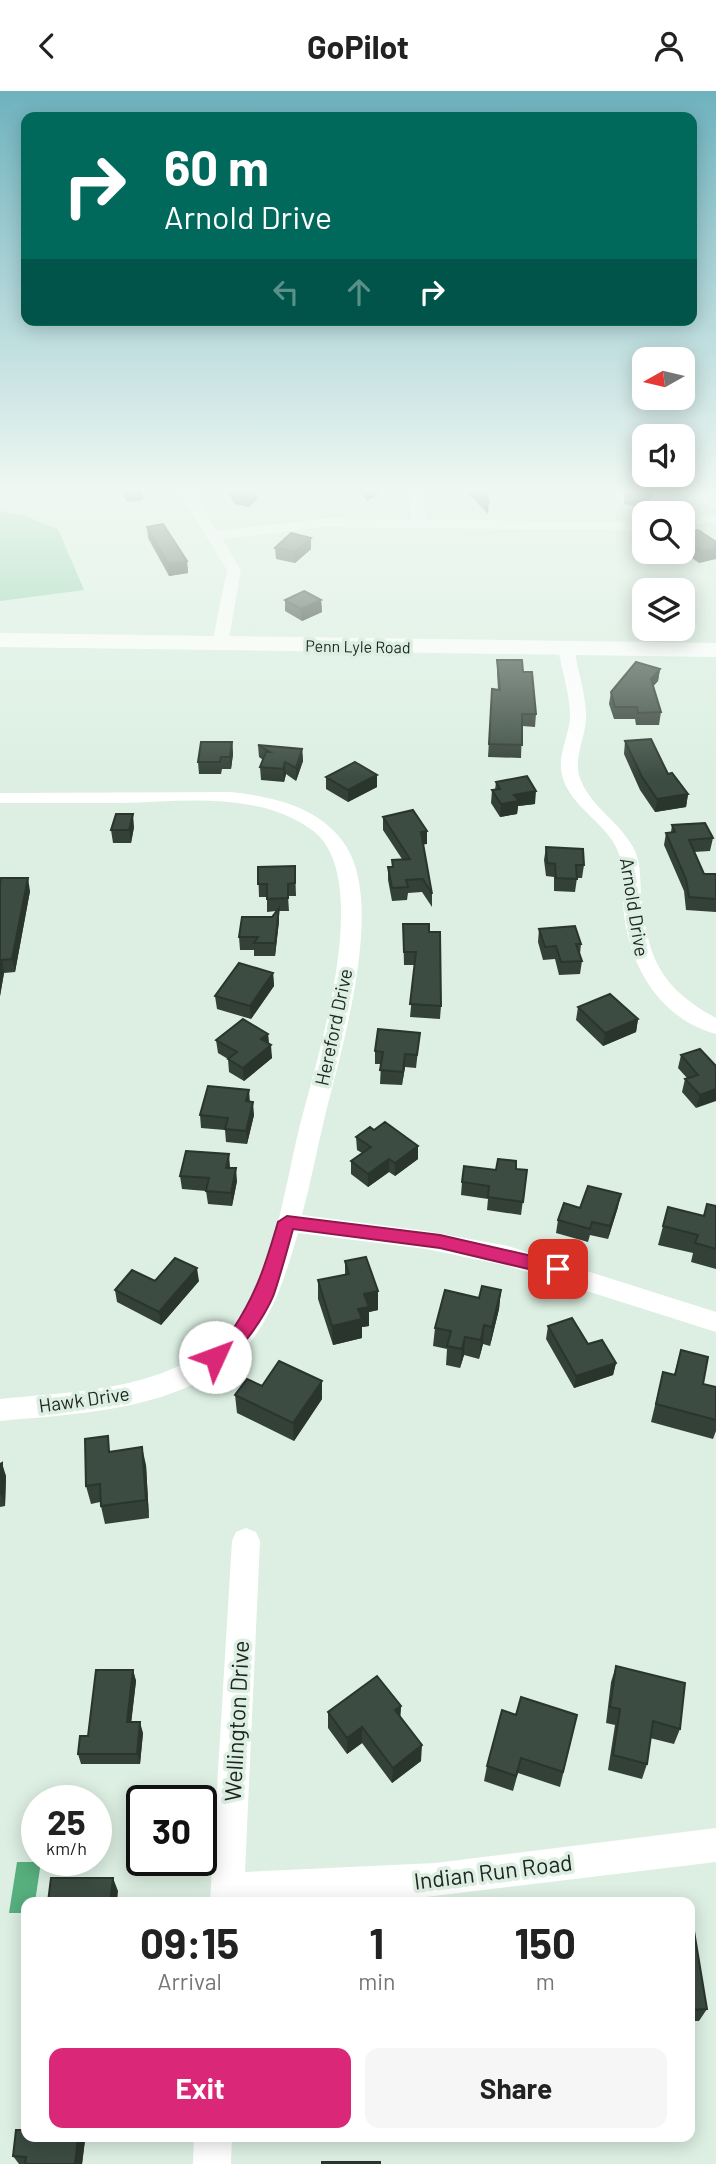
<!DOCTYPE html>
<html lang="en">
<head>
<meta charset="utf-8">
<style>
  :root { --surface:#fff; --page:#f6f6f6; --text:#222; --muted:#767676; --accent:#db2777 }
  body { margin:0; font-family:Barlow,sans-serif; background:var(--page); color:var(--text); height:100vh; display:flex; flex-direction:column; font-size:26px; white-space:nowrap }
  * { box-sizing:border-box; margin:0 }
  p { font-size:23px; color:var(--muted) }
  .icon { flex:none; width:38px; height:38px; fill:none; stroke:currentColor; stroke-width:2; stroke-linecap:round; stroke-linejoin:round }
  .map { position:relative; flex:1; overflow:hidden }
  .sheet { position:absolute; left:21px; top:1806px; width:674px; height:245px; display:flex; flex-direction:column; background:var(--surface); border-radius:14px; box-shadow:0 4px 18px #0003 }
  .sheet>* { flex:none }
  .guide { position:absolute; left:21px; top:21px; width:676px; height:214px; border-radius:14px; box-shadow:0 4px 18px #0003; background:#00695c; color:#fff; overflow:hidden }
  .needle { width:46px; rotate:262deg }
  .controls { position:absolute; left:632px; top:256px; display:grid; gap:14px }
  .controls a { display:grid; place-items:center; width:63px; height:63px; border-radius:14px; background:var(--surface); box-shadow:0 4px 18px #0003; font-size:35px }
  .speed { position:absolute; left:21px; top:1694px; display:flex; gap:14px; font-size:35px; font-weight:700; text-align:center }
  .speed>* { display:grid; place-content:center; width:91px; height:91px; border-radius:50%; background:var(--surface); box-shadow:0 4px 18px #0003; line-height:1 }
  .speed small { font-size:18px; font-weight:400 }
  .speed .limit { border:4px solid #111; border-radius:10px; background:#fff; color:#111 }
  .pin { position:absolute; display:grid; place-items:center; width:60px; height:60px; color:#fff; margin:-30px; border-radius:14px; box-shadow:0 4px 10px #0006 }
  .me { position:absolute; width:77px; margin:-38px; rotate:47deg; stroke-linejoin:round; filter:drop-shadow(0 0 5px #0008) }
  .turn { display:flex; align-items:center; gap:24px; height:147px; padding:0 28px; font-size:32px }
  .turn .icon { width:91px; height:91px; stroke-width:2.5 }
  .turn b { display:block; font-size:49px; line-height:60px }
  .lanes { display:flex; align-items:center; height:66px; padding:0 28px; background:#0003; justify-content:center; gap:35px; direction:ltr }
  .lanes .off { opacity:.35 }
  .eta { display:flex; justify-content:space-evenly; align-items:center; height:119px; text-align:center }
  .eta b { font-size:42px; font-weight:700; line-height:49px }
  .cta { display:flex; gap:14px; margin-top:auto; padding:14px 28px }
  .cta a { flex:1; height:80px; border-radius:14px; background:var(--accent); color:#fff; font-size:28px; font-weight:700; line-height:80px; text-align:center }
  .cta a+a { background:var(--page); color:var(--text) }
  header { display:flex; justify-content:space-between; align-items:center; height:91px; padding:0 28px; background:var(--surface); font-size:32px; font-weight:700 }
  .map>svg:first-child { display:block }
  .green { fill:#94d2ac }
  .water { fill:#57af7e }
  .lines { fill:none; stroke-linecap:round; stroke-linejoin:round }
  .street { fill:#fff; fill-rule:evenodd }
  .secondary { fill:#fff; fill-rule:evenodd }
  .wall { fill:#344139 }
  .shaded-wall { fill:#2a352e }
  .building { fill:#3c4c42; stroke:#2a352e; stroke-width:2 }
  .route { fill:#db2777; stroke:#8e194d; stroke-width:2 }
  .labels { text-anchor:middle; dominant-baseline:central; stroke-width:7; stroke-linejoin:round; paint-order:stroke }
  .far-street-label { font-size:16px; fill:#1e2521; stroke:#dcefe2 }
  .street-label { font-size:19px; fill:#1e2521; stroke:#dcefe2 }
  .near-street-label { font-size:23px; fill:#1e2521; stroke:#dcefe2 }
</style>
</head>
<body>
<header><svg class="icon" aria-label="back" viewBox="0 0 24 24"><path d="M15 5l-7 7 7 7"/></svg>GoPilot<svg class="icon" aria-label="person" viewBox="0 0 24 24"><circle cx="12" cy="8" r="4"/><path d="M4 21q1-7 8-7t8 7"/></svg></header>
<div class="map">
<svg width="716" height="2073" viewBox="0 0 716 2073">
  <rect width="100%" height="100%" fill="#dcefe2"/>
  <path class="green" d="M0,420L23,424L58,438L84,499L0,510Z"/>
  <path class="water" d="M17,1771H41L35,1811H26V1822H9Z"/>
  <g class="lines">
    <path class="street" d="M177,398H191L217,440L322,428L411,429L410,398H424L425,429L644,431V439L322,436L222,448L241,479L228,553L220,558L212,553L227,479Z
      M684,398H700L716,409V419Z
      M716,423V431L682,435V427Z
      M566,553L574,558C578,580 586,603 586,626C586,646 574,664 579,684C587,713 619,730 633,756C641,770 640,787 641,802C647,865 659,896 716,927V943C661,928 631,878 624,824C622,806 624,784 620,766C611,733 570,718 562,684C557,664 569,646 570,626C570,603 562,580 558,558Z
      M231,701C274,706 321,716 346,755C385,815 341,960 325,1025C317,1058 311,1091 302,1124L426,1140L508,1155L716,1221V1241L508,1175L426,1158L298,1142C287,1180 273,1227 245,1257C183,1320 82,1322 0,1330V1308C77,1300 168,1300 226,1242C272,1196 284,1099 299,1038C315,973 377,786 312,739C257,700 184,710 121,712C80,712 40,712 0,712V702Z
      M246,1437L256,1441L260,1450L245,1781L435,1772L716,1737V1771L409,1808L210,1811L232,1450L236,1441Z
      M194,2046H232L231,2073H193Z"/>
    <path class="secondary" d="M0,542L716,552V566L0,556Z"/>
  </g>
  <path class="wall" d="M120,398H142L143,409L127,411Z
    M225,398H256L257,409L248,416L235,413Z
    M357,398H382V401L367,410Z
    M464,398H484L489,411L488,423Z
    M625,402L654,405L641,417L624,413Z
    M147,436L187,470L188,482L169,485L148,447Z
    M682,442L716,451L699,472L682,460Z
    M275,457L311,458L295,472L276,468Z
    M285,509H321L322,521L302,530L285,520Z
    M497,569L523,581L536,623L535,636L522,635L521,667L488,666L492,598L498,599L497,581Z
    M660,578L658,590L653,595L661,621L659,634H636L635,628H614L609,613L611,601Z
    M625,650L668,683L688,703L686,716L655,721L640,699L624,663Z
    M232,651L233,663L231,678H222L221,683H199L198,671Z
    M258,654L302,658L303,670L296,690L286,683L284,691L261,689L260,676L263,669L259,666Z
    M326,686L377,696L348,711L326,698Z
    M496,691L535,713L518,715L517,723L500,726L491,712L492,699H495Z
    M383,726L427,753H423L432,803V816L422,801L408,802L407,809L392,810L388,789V776H392V769L402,768L383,739Z
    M672,734L713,747L710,760L694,761L704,783H716V821L686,819L684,800L664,754L666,742L671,741Z
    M134,736L131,752H113L111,739Z
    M546,756L584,774L582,787H577L575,801L554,800V786L546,785L544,769Z
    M295,775L296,805H288L289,820H279V830L275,865H254V859H240L239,846L272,826L276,820L267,821V806H259L258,776Z
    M0,794L30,800L15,881L4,882L0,905Z
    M403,833L429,841L441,915L440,928L410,926L415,874H404Z
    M539,838L581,853L580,863L582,870L580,883L559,884L555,868L543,869L538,851Z
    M273,882L274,895L251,928L217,918L215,905Z
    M578,916L638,928L636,941L603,955L576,929Z
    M420,942L416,977L405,976L402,994L380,993L381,973H375V960Z
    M268,943L269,953L272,967L244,990L229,981L228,968L218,962L216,949Z
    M681,964L716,975L696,1017L682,1001L685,988L687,987L678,977Z
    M250,1011L254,1024L247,1053L226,1051L225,1039L201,1037L200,1024Z
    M356,1046L418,1068L395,1085L389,1081L368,1096L351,1083V1070L362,1062L357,1059Z
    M230,1077L237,1090L232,1115L208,1113L206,1100L182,1098L180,1085Z
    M516,1078L527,1079L521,1124L487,1119L488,1108L461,1104L462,1091Z
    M716,1115V1178L691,1171L693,1162L658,1154L668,1116L704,1125Z
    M618,1116L608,1148L590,1144L588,1151L556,1142L558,1129L580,1117Z
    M345,1170L378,1200V1219L369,1221V1235L362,1236V1247L333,1254L318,1208V1189L345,1184Z
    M155,1190H199L161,1234L117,1211L115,1199Z
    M501,1199L499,1218L490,1255L483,1253L479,1268L464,1264L460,1277L446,1274L447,1258L433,1255L435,1237L479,1207Z
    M548,1235L588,1253L616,1272L613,1284L574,1297L546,1248Z
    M681,1259L703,1293L716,1296V1340L713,1348L651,1331L663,1281L674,1284Z
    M322,1290V1308L294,1350L237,1322L235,1304L262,1295Z
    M112,1360L146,1374L149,1427L105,1433L100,1411L91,1413L86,1395Z
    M0,1373L6,1385L5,1415L0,1416Z
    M616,1575L680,1638L674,1653L650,1647L647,1673L642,1688L608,1679L615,1634L606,1632L611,1591Z
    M133,1579L136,1590L131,1631L143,1642L140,1673H81L78,1663L88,1645Z
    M401,1615L400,1626L421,1670L392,1692L362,1652L347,1663L328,1637V1621Z
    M516,1624H577L560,1696L518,1682L513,1700L484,1690L487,1675Z
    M690,1840L707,1918L699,1930H690Z
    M26,2046H83L85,2049L82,2073H19L13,2065Z"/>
  <path class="shaded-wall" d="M142,398L143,409L127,411L126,400Z
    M370,398H382V401L367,410V399Z
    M651,398H655L654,405L641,417L643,406Z
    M257,399V409L248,416V405Z
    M311,447V458L295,472V461Z
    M716,457V468L699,472L701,460Z
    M187,470L188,482L169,485L168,473Z
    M321,509L322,521L302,530L301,518Z
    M660,578L658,590L649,600L651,588Z
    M232,651L233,663L231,678L230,666Z
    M302,658L303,670L296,690V677Z
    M285,671L286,683L284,691L283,678Z
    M377,684V696L348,711V699Z
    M536,700L535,713L518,715L517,723L500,726L501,713L514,704Z
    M688,703L686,716L655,721L657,708Z
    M133,723L134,736L131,752L129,739Z
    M427,740V753L420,754L421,741Z
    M28,787L30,800L15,881L12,868Z
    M279,817V830L275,865V852Z
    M2,869L4,882L0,905V877Z
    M273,882L274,895L251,928L250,915Z
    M638,928L636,941L603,955L605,942Z
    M268,943L269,956L271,954L272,967L244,990L243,977L261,948Z
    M405,963V976L402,994L403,981Z
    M716,998V1010L696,1017L700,1004Z
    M249,999L250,1012L246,1010Z
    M253,1011L254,1024L247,1053L246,1040Z
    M418,1055V1068L395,1085V1072Z
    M229,1063L230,1076L228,1090L226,1077Z
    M389,1068V1081L368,1096V1083Z
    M236,1077L237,1090L232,1115L231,1102Z
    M621,1103L618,1116L608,1148L610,1135Z
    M197,1177L199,1190L161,1234L159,1221Z
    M501,1199L499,1218L490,1255L492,1236Z
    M378,1200V1219L369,1221V1235L362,1236V1247L333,1254L332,1235L358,1218L364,1203Z
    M484,1234L483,1253L479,1268L481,1249Z
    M465,1246L464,1264L460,1277L462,1258Z
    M616,1272L613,1284L574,1297L576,1285Z
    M322,1290V1308L294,1350L293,1332Z
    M142,1356L146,1374L149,1427L146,1409Z
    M2,1372L6,1385L5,1415L1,1403Z
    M133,1579L136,1590L130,1642L127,1631Z
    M401,1615L400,1630L395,1619Z
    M140,1631L143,1642L140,1673L137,1663Z
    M362,1636V1652L347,1663V1647Z
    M422,1654L421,1670L392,1692L393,1677Z
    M113,1787L118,1800L117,1811H110Z
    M78,2046H83L85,2049L82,2073H75Z"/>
  <path class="building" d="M231,398H256L257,399L248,405L234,402Z
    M476,398H484L489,411Z
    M629,398H651L643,406L625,402Z
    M163,433L187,470L168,473L147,436Z
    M698,439L716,451V457L701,460L682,447V442Z
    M291,442L311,447L295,461L275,457Z
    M304,500L321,509L301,518L285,509Z
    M497,569H522L523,581H532L536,623H522V654L489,653L492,598L500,599Z
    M636,571L660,578L651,588L661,621L638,622L637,616H615L611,601Z
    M651,648L668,683L672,682L688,703L657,708L642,686L625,650Z
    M201,651H232L230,666H221L220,671H198Z
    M258,654L302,658L296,677L285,671L283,678L260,676L266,661H270Z
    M355,671L377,684L348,699L326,686Z
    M527,685L536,700L514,704L519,710L501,713L492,699L500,698L496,691Z
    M413,719L427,740L421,741L432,803L423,788L406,789L408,796L392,797L388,776H393L392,769L410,768L383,726Z
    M116,723H133L129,739H111Z
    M705,732L713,747L689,749L704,783H716V808L689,806L686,788L666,742L675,741L672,734Z
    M546,756L583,758L584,774H576L577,788L556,787L555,773L547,772Z
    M295,775V792L288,793V807L267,808V793H258V776Z
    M1,787H28L12,868L2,869L0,877V794Z
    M279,817L275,852H254L258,846H239L242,826H272Z
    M403,833H429V841H440L441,915L410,913L416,861H404Z
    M575,835L581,853H576L582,870L561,871L556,855L545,856L539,838Z
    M239,872L273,882L250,915L215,905Z
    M610,903L638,928L605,942L578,916Z
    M243,928L268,943L261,948L271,954L243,977L228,968L237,961L216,949Z
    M378,938L420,942L417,964L405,963L403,981L380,979L383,961L375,960Z
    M700,958L716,975V998L700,1004L685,988L698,984L681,964Z
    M208,995L249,999L246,1010L253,1011L246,1040L225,1038L228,1027L200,1024Z
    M385,1031L418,1055L395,1072L389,1068L368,1083L351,1070L371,1056L356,1046L370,1036L374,1039Z
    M186,1060L229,1063L226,1077H236L231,1102L206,1100L209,1087L180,1085Z
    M498,1068L516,1070V1078L527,1079L523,1111L488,1106L489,1095L462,1091L464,1075L496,1079Z
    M588,1095L621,1103L610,1135L592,1131L590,1138L558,1129L564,1112L580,1117Z
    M707,1113L716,1115V1158L695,1152L698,1144L663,1135L668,1116L704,1125Z
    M366,1166L378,1200L364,1203L369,1216L358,1218L362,1228L332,1235L318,1189L349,1183L345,1170Z
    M175,1167L197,1177L159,1221L115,1199L132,1179L155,1190Z
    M482,1195L501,1199L492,1236L484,1234L481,1249L465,1246L462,1258L447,1255L451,1240L435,1237L445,1199L479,1207Z
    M572,1227L588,1253L602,1249L616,1272L576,1285L548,1235Z
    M681,1259L708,1266L703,1293L716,1296V1329L656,1313L663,1281L675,1284Z
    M279,1270L322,1290L293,1332L235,1304L247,1288L262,1295Z
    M108,1345L109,1361L142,1356L146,1409L101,1415L100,1393L86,1395L85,1348Z
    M2,1372L1,1403H0V1373Z
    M616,1575L685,1592L680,1638L653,1630L647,1673L613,1664L620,1618L610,1616Z
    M96,1579H133L127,1631H140L137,1663H78L80,1645H88Z
    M377,1585L401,1615L395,1619L422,1654L393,1677L362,1636L347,1647L328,1621Z
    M521,1606L577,1624L563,1681L521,1667L516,1685L487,1675L502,1619L516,1624Z
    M51,1787H113L110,1811H48Z
    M690,1840H694L707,1918L690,1919Z
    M16,2039H26V2046H78L75,2073H25L26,2066L13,2065Z
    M322,2071H380V2073H322Z"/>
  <linearGradient id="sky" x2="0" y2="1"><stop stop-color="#6eb2be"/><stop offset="0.58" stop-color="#eff8f2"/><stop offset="1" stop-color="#eff8f2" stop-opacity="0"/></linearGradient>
  <rect width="716" height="688" fill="url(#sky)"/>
  <path class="route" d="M287,1125L440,1144L558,1171L567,1178L558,1185L440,1157L293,1138C287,1160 281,1182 274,1203C267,1222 232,1279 209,1271L206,1266C212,1254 226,1249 233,1238C257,1202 266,1172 278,1131Z"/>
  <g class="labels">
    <g class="far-street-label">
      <text transform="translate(358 555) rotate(1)">Penn Lyle Road</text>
    </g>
    <g class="street-label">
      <text transform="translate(635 816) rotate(81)">Arnold Drive</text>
      <text transform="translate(333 936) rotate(-78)">Hereford Drive</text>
      <text transform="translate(84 1308) rotate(-8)">Hawk Drive</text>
    </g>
    <g class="near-street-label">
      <text transform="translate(236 1630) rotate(-87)">Wellington Drive</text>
      <text transform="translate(493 1780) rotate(-7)">Indian Run Road</text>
    </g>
  </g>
</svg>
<div class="controls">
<a><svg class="needle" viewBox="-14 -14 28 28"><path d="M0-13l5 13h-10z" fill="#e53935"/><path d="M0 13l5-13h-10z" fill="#767676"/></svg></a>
<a><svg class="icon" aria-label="sound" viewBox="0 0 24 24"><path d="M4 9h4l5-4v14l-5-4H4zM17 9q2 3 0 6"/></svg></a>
<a><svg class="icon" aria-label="search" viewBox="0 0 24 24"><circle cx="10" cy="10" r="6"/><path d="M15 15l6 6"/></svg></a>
<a><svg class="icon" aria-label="layers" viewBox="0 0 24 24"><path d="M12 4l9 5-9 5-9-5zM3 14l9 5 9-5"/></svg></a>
</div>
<div class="speed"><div>25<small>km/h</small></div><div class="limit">30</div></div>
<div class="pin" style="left:558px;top:1178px;background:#d93025"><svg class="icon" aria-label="arrive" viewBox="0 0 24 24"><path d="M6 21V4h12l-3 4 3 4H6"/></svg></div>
<svg class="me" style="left:215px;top:1266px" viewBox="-20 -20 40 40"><circle r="19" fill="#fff"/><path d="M0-13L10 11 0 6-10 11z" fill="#db2777"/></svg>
<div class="guide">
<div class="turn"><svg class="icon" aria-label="right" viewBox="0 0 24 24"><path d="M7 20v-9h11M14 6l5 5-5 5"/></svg><div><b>60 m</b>Arnold Drive</div></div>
<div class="lanes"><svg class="icon off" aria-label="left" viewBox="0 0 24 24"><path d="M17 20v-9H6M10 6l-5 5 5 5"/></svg><svg class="icon off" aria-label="ahead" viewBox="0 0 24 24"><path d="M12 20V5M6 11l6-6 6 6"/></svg><svg class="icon" aria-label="right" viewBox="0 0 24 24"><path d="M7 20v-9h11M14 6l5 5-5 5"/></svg></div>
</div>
<section class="sheet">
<div class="eta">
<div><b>09:15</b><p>Arrival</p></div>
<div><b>1</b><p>min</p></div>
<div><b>150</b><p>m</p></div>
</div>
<div class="cta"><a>Exit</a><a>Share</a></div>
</section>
</div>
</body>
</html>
